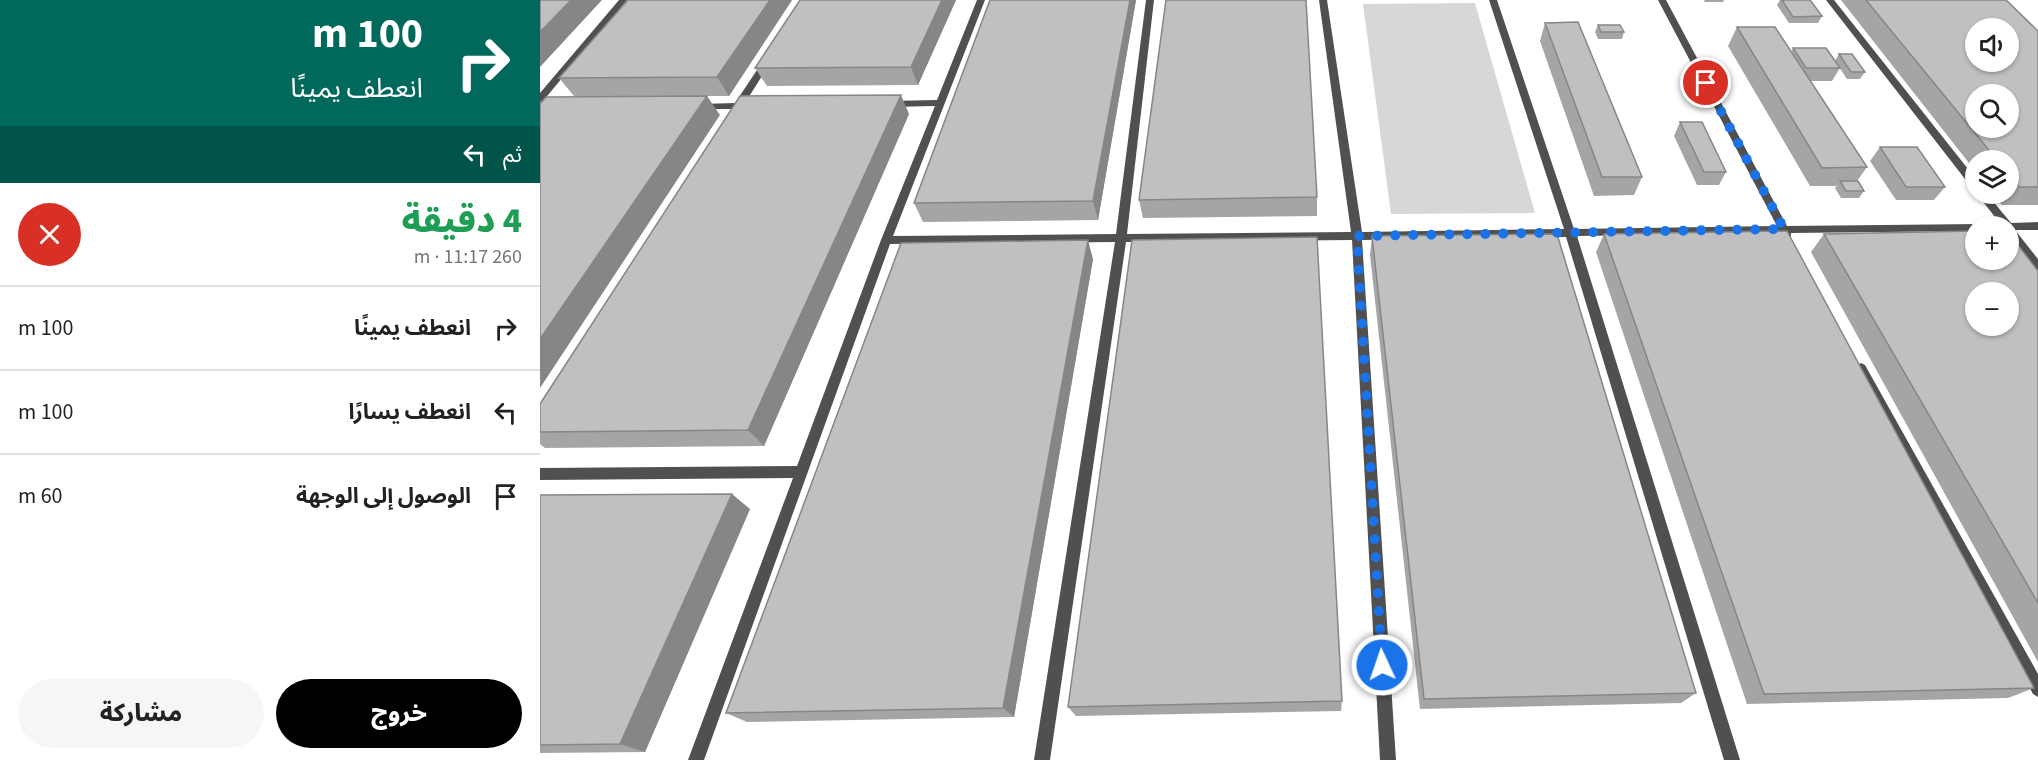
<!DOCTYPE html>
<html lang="ar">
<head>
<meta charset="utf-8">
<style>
  :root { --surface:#fff; --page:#f6f6f6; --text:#222; --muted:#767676; --line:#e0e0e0; --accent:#000 }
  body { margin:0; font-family:"Source Sans 3","Noto Sans Arabic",sans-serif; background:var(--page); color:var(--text); direction:rtl; height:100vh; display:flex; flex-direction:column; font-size:22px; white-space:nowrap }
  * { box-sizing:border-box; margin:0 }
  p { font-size:20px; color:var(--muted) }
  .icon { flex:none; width:33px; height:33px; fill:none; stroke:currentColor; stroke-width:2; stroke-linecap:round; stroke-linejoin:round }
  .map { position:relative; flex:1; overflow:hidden; direction:ltr }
  .sheet { display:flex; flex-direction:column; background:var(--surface); width:540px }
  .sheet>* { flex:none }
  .guide { background:#00695c; color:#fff; overflow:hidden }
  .tools { position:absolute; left:1425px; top:18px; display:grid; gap:12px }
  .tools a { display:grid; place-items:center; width:54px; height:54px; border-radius:50%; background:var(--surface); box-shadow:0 2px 4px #0004; font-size:30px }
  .pin { position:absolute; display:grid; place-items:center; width:51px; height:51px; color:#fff; margin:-26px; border:3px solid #fff; border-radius:50%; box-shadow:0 2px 6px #0007 }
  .me { position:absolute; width:66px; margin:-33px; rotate:357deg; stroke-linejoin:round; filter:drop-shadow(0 0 4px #0008) }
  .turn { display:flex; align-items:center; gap:21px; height:126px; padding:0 18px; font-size:27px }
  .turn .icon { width:78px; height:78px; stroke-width:2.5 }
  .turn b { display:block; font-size:42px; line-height:51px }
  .then { display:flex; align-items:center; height:57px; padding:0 18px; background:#0003; gap:12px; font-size:22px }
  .round { display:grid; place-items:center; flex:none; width:63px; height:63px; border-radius:32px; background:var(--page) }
  .overview { display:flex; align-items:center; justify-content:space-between; height:102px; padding:0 18px }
  h1 { font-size:36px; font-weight:800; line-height:45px; color:#1e9e55 }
  .button { display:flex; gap:12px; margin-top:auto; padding:12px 18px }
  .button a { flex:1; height:69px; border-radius:36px; background:var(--accent); color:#fff; font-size:24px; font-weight:800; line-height:69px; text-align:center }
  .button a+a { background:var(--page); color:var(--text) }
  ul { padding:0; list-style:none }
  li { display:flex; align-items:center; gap:18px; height:84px; padding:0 18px; border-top:2px solid var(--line) }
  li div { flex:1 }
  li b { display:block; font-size:22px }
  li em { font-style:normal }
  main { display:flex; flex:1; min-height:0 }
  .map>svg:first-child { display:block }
  .green { fill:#d7d7d7 }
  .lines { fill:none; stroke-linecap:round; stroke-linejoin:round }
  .minor { fill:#505050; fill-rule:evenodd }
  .wall { fill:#a5a5a5 }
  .shaded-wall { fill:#868686 }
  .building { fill:#c0c0c0; stroke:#868686; stroke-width:1.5; fill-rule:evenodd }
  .route { stroke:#1a73e8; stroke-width:10; stroke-dasharray:0 18 }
</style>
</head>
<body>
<main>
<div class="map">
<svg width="1498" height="760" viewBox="0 0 1498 760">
  <rect width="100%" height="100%" fill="#fff"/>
  <path class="green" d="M935,3L995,213L851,214L823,4Z"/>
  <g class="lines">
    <path class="minor" d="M79,0H87L3,101L0,102V93Z
      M437,0H445L353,236L576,234L606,0H614L587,234L811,232L779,0H787L822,232L1024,229L949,0H957L1034,229L1237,226L1118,0H1126L1247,226L1440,224L1441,226H1436V231L1251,233V238H1243L1241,233L1037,236L1200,760H1184L1026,237L822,240L856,760H840L812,240L586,242L510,760H494L575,242L350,244L164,760H148L253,478L0,480V468L257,466L341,240L395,106L349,107L344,104L349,101L397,100Z
      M1286,0H1294L1436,179V189L1432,188Z
      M228,57L232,60L205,103L209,104V108L197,111L193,109H157V105L160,104L195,103L225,58Z
      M1437,194H1447L1471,223L1498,222V230H1475L1498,259V271L1494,270L1468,236V226H1462Z
      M1321,363L1325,365L1498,674V697L1493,694L1317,371L1315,368L1317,365Z"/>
  </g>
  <path class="wall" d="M88,0H252L189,96H34L19,78Z
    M416,0L378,85L227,86L215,68Z
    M596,0L558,220L383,222L374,203Z
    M1164,0H1184L1183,2H1165Z
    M1240,0H1270L1282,16L1278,23H1249L1237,5Z
    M1301,0H1466L1498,31V205H1462L1452,194H1468V160H1436V172Z
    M1005,23L1102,177L1094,195L1054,196L1000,41Z
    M1058,25L1084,32L1082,39H1058L1055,32Z
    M1197,27L1251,52L1253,48L1300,68L1292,81H1270L1327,167L1317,181L1324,191L1319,198H1301L1295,188L1297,186H1270L1188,46Z
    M1299,54L1325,72L1320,79H1307L1295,61Z
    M369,114L224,446L5,448L0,444V404Z
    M1140,122L1186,172L1179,185H1157L1134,136Z
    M1340,147L1405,187L1394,200H1356L1330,161Z
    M777,197V216L603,218L599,200Z
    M1064,234L1494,688L1468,698L1207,704L1056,252Z
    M1284,234L1498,271V662L1271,252Z
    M832,236L1156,693L1141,703L880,709L830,255Z
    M553,259L474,717L207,722L186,713Z
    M0,495L210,509L105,752L0,753Z
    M802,701L801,711L536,716L528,707Z"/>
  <path class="shaded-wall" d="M31,0H62L0,67V32Z
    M230,0H252L189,96L177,77Z
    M402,0H416L378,85L371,67Z
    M590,0H596L558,220L553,201Z
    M361,95L369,114L224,446L208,430Z
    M167,96L180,115L0,388V339Z
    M548,240L553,259L474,717L463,708Z
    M192,494L210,509L105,752L80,744Z"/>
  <path class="building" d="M0,0H31L0,32Z
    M88,0H230L177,77L19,78Z
    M260,0H402L371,67L215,68Z
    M450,0H590L553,201L374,203Z
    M626,0H766L777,197L599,200Z
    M1242,0H1270L1282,16L1253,17Z
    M1326,0H1466L1498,31V187H1479L1468,174V160H1457ZM1436,28H1468V62H1436ZM1436,94H1468V128H1436Z
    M1038,22L1102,177H1062L1005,23Z
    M1058,25H1080L1084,32H1061Z
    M1197,27H1235L1327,167L1282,168Z
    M1253,48H1286L1300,68H1266Z
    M1299,54H1312L1325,72H1311Z
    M361,95L208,430L0,432V404L200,96Z
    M167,96L0,339V104L6,97Z
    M1140,122H1162L1186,172H1164Z
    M1340,147H1377L1405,187H1366Z
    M1300,181H1318L1324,191H1306Z
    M1247,231L1494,688L1224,694L1064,234Z
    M1436,231V260H1468V232L1498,271V603L1284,234ZM1436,292H1468V326H1436Z
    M1017,234L1156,693L884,699L832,236Z
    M777,237L802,701L528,707L592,240Z
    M548,240L463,708L186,713L361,243Z
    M192,494L80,744L0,745V495Z"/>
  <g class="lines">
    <path class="route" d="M842,665L817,236L1244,229L1166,83"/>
  </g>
</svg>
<div class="tools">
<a><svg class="icon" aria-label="sound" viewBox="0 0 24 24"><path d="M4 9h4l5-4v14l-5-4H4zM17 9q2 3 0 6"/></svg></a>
<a><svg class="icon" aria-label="search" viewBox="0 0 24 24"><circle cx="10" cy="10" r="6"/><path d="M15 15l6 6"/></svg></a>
<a><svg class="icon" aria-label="layers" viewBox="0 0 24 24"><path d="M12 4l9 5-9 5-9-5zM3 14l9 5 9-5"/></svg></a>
<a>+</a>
<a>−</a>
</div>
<div class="pin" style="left:1166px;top:83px;background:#d93025"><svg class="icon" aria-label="arrive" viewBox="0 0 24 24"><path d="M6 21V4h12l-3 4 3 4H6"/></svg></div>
<svg class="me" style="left:842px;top:665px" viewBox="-20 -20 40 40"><circle r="17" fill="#1a73e8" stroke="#fff" stroke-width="3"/><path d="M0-11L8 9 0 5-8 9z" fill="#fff"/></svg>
</div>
<section class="sheet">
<div class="guide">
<div class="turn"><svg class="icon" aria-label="right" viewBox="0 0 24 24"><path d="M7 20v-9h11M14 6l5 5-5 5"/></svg><div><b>100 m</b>انعطف يمينًا</div></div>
<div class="then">ثم<svg class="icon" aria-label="left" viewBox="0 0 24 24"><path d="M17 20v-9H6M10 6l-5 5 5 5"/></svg></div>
</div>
<div class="overview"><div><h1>4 دقيقة</h1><p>260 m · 11:17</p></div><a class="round" style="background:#d93025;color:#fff"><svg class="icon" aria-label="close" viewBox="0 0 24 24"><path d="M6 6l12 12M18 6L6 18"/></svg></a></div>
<ul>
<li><svg class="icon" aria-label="right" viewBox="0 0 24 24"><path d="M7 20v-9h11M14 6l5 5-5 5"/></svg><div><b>انعطف يمينًا</b></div><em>100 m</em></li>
<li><svg class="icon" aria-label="left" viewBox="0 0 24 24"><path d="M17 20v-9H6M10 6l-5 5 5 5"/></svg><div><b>انعطف يسارًا</b></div><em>100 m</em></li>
<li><svg class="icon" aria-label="arrive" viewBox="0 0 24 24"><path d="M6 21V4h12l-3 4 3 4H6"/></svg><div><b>الوصول إلى الوجهة</b></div><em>60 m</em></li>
</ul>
<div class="button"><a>خروج</a><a>مشاركة</a></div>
</section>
</main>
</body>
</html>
